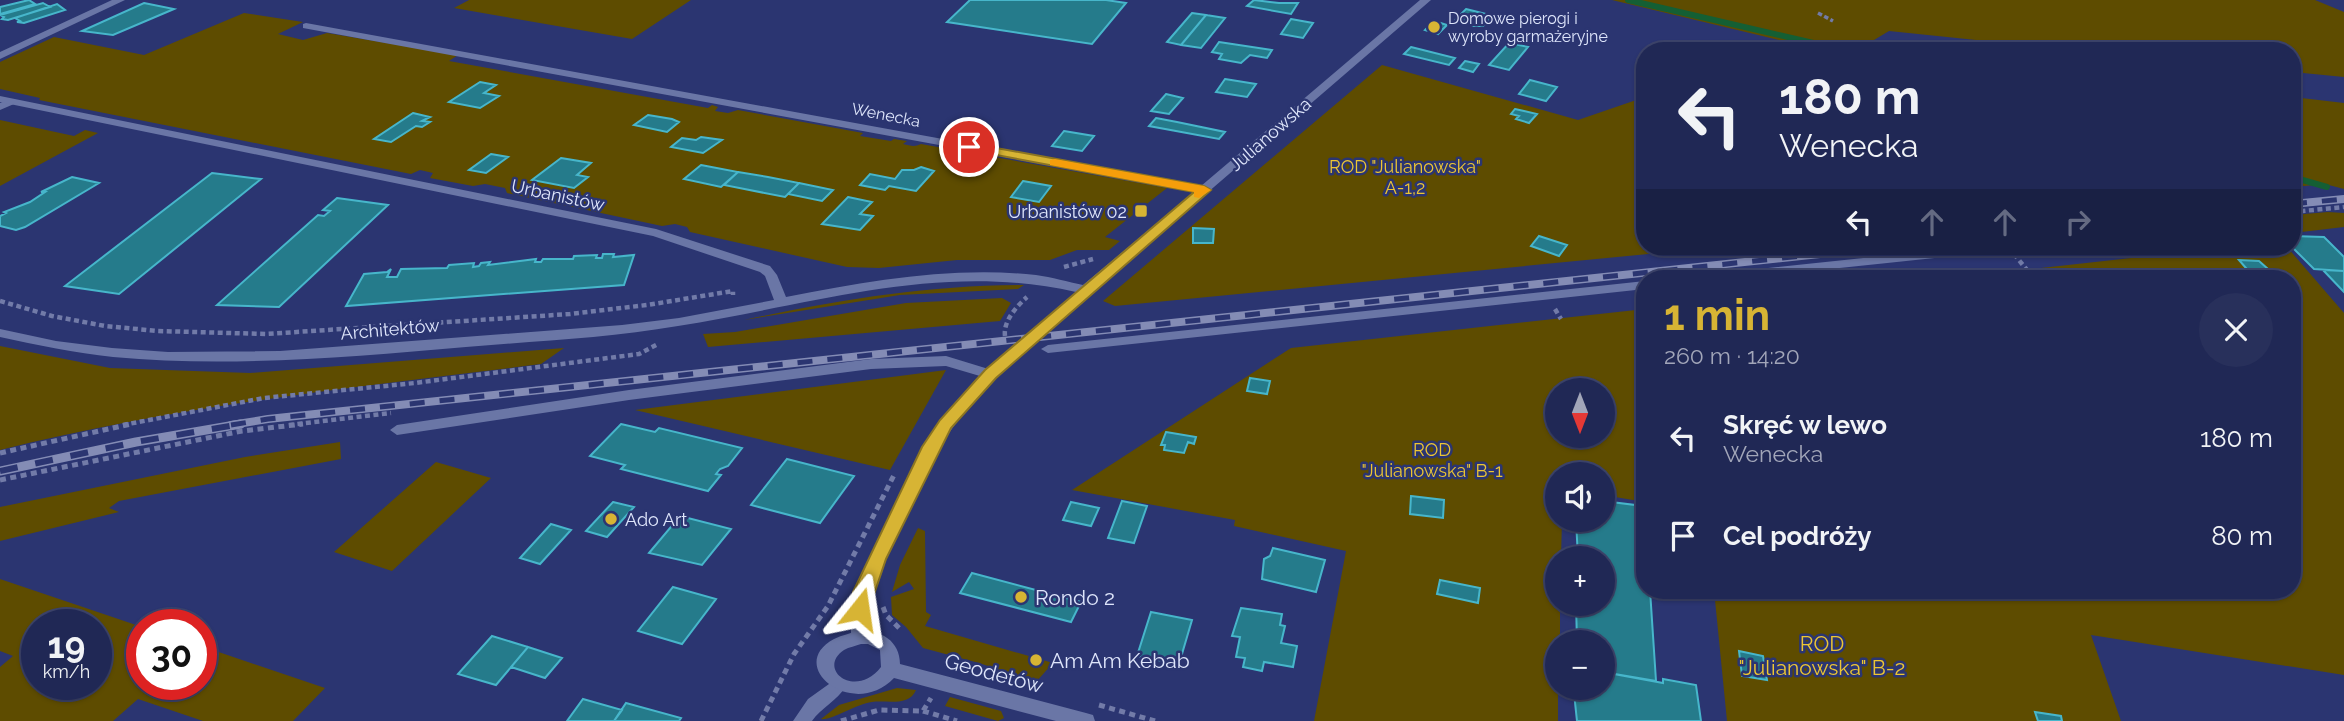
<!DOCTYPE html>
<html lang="pl">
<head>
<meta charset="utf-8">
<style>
  :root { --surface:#202855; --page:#28305b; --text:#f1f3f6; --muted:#a2a6b9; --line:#3d446c; --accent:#d7b434 }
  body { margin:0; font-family:Raleway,sans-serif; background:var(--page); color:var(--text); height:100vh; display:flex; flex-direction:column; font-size:26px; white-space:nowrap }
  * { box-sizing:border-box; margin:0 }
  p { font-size:23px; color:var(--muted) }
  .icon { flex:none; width:38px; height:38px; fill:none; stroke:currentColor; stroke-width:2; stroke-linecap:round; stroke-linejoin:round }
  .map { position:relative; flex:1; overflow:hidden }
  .panel { position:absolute; left:1636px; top:270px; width:665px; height:329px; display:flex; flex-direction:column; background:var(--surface); border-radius:28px; box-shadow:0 2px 5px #0004,0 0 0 2px var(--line) }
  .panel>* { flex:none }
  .hud { position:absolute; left:1636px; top:42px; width:665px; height:214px; border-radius:28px; box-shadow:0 2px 5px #0004,0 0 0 2px var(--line); background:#202855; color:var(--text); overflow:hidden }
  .needle { width:46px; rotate:180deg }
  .tools { position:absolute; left:1545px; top:378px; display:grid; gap:14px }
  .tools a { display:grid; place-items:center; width:70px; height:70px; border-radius:50%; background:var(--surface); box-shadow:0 2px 5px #0004,0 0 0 2px var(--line); font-size:35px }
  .speed { position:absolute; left:21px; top:609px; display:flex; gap:14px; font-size:35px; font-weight:700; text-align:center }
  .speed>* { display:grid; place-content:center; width:91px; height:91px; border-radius:50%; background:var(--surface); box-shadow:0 2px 5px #0004,0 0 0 2px var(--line); line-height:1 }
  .speed small { font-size:18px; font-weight:400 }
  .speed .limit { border:10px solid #d22; background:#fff; color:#111 }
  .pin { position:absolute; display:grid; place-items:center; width:60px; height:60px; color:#fff; margin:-30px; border:4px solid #fff; border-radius:50%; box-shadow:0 2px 7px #0007 }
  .me { position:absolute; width:77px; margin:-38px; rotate:15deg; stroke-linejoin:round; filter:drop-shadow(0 0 5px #0008) }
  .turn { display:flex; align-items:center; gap:24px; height:147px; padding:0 28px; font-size:32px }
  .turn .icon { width:91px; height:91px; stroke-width:2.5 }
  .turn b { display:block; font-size:49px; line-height:60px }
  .lanes { display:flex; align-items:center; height:66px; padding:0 28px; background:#0003; justify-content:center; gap:35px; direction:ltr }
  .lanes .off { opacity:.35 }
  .round { display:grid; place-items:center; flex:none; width:74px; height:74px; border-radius:37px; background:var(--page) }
  .headline { display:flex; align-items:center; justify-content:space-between; height:119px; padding:0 28px }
  h1 { font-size:42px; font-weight:700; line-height:52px; color:var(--accent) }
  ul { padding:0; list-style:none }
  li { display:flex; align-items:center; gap:21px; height:98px; padding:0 28px }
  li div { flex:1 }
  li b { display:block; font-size:26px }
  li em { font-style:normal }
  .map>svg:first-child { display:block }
  .green { fill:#5e4c00; fill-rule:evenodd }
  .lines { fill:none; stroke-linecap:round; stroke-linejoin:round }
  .stream { stroke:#145f34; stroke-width:6 }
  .building { fill:#257b8b; stroke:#47b6cb; stroke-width:2 }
  .path-far2 { stroke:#727ba8; stroke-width:3.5; stroke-dasharray:4.5 2.5; stroke-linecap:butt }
  .path-far1 { stroke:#727ba8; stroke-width:4.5; stroke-dasharray:5 3.5; stroke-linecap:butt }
  .path { stroke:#727ba8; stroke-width:5; stroke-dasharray:6 4.5; stroke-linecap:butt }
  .service { fill:#6a76a6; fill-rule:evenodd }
  .minor { fill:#6a76a6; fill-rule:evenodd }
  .tertiary { fill:#6a76a6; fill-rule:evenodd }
  .rail-far1-casing { stroke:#848cb5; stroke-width:8 }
  .rail-casing { stroke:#848cb5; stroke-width:9 }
  .rail-far1 { stroke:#2b3571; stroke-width:5; stroke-dasharray:15; stroke-linecap:butt }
  .rail { stroke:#2b3571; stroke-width:6; stroke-dasharray:18; stroke-linecap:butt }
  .route { fill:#d7b434; stroke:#8c7522; stroke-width:2 }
  .slow { fill:#f59e0b }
  .poi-dot { fill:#d7b434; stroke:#2b3571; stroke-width:2.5 }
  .labels { text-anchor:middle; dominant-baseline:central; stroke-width:5; stroke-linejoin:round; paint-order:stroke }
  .far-poi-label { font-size:16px; fill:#dee5fb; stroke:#2b3571; text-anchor:start }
  .far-street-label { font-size:16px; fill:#dee5fb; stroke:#2b3571 }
  .street-label { font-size:18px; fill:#dee5fb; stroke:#2b3571 }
  .park-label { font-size:18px; fill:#edc633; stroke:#2b3571 }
  .poi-label { font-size:18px; fill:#dee5fb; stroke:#2b3571; text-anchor:end }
  .near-poi-label { font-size:21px; fill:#dee5fb; stroke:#2b3571; text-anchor:start }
  .near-park-label { font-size:21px; fill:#edc633; stroke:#2b3571 }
  .near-street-label { font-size:21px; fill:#dee5fb; stroke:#2b3571 }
</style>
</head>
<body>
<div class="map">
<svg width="2344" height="721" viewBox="0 0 2344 721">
  <rect width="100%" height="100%" fill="#2b3571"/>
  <path class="green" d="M469,0H691L632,39L454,8Z
    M1612,0H2315L2344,12V77L2293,72L2292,51H2083L1889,31L1859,49L1866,51H1777L1796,44Z
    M244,13L303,22L278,34L303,40L327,33L458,55L449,61L708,108L712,105L718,107L715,111L728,113L738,110L863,133L860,136L891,141L894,139L907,141L903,144C911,146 915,147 921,144L1167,188L1105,237L1120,241L1109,250H1077L1050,260H957L879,268L847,267L690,232L687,227L675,224L662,226L507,193L505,188L485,184L473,186L430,178L433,173L420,170L411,174L39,100L40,98L0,89V62L54,37L144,55Z
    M1382,65L1578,120L1645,97V247H1720L1115,306L1103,301Z
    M2293,97L2344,103V189L2325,184L2293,187Z
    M0,120L74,136L85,130L98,133L0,186Z
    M2328,212L2344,213V227L2293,233V215Z
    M2178,247H2287L2344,313V675L2091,635L2121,721H1727L1714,590H2292V278H1951L2185,252Z
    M1024,285L1018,289L900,295L744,320C838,300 928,285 1024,285Z
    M1002,298L1011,303L1000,321L708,347L703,334L735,332L906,303Z
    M1645,309V502L1603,495V474H1558V520H1562L1561,558H1558V604H1560V642H1558V721H1314L1346,551L1234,526L1235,520L1072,490L1291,348ZM1558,390H1603V436H1558Z
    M0,346L110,368L250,373L564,348L541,364C360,387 177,405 0,450Z
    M946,370L890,470L635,410Z
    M340,442L341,459L119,501L109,508L119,512L0,541V507L245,457Z
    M436,462L491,478L392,571L334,552Z
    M918,528L925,531L926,612L931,615L925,626L1053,663L1036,682L979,663L923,648L906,627L892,615L891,597L914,589L909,582L892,592L900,565Z
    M0,579L142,627V684H201V646L325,688L293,721H203L138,699L113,721H0V667L13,656L0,651ZM37,625H96V684H37Z
    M897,688L916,690C909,707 887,700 872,702C856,704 831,721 821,719L839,705Z
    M950,697L1001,711L1004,718L998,721L945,706Z"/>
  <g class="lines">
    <path class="stream" d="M1628,0L1835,48
      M2292,177L2327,187"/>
  </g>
  <path class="building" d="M29,0L35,4L0,14V7Z
    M970,0H1106L1126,3L1092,44L947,22Z
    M1254,0L1279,3H1298L1291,14L1247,6Z
    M43,3L50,7L8,20L2,19L4,17L0,15Z
    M144,3L174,9L113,35L82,31Z
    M57,4L65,10L24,23L17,22L20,21L15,18Z
    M1466,9L1494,16L1483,26H1474L1456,19Z
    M1192,13L1206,15L1181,45L1167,42Z
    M1206,15L1225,18L1201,48L1181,45Z
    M1291,19L1313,23L1303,38L1281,34Z
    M1434,21L1447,25L1438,34L1425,30Z
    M1219,42L1272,50L1267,58L1250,55L1241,63L1219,59L1222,54L1212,52Z
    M1509,43L1528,47L1509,70L1489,65Z
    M1411,47L1455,58L1449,65L1404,54Z
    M1465,61L1479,64L1473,72L1459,68Z
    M1225,79L1256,84L1247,97L1216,92Z
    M1530,80L1557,87L1546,101L1519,94Z
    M480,82L496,85L484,93L499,96L480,108L449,102Z
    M1166,94L1183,98L1169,114L1151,111Z
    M1515,109L1524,111L1537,114L1529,123L1516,119L1519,116L1511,114Z
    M413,113L430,117L422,121L430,122L422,127L416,126L391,142L374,139Z
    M648,115L672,119L679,122L667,132L634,125Z
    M1156,118L1177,122L1225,132L1219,139L1149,126Z
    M1064,131L1094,136L1082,151L1052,146Z
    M701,137L722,140L703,153L671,147L682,138L696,140Z
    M491,154L508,157L486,173L469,170Z
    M561,158L591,163L577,175L588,177L574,188L532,180Z
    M701,165L738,172L721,187L684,179Z
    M921,167L934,171L916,191L889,186L885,190L860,185L870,174L895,179L902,170H914Z
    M738,172L768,177L799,183L785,197L724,185Z
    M212,173L261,179L119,294L65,286Z
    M72,177L99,183L25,227L16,230L0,226V216L6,213L4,212L30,202L45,192H41Z
    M1023,181L1051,186L1039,202L1011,197Z
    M799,183L833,190L822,201L788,194Z
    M848,197L872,202L860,214L873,216L860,230L822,224Z
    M337,198L388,205L279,307L217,305L318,215L324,216L330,211L323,210Z
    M1193,228L1214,229L1213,243H1193Z
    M1539,236L1567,245L1559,256L1531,246Z
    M2292,236L2324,237L2344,257V271L2314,269L2292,247Z
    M603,254H614L613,257L634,255L624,285L346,306L364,274L387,272L391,269L387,277H397L401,269L447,268L449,265L474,263L473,267L479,266L481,263L490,262L488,265L536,259L535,262H541L543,259H573L574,256L597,255L596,258H602Z
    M2239,260L2259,261L2277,277L2252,275Z
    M2323,270L2344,271V292Z
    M1250,378L1270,381L1267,394L1247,391Z
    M621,424L655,432L659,428L742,448L728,466L720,469L716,474L721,475L708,491L621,469L625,465L590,456Z
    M1166,432L1196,437L1194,444L1188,442L1184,453L1164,450L1165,445H1161Z
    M787,459L854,476L820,523L751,505Z
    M1411,496L1444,500L1443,518L1410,514Z
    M1122,501L1147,506L1134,543L1108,538Z
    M1603,501L1643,506L1645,590H1650L1656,681L1603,672V642H1577L1576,604H1603V558H1578L1576,520H1603Z
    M613,502L634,507L607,537L586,531Z
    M1071,502L1099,508L1091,526L1063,520Z
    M680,516L731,529L702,565L649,553Z
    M551,524L571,530L540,564L520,558Z
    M1273,548L1325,560L1316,592L1262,579L1264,559L1270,556Z
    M972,573L1081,602L1071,622L960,593Z
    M1440,580L1480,588L1478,603L1437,594Z
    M673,587L716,599L682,644L638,631Z
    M1241,608L1282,614L1280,625L1285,626L1281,643L1297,646L1293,667L1264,662L1262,671L1243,667L1245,658L1236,657L1240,637L1232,636Z
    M1151,612L1192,620L1179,664L1137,656Z
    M492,636L528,647L496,685L458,674Z
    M528,647L562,658L545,678L511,667Z
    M1739,651L1763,656L1767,680L1742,676Z
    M1603,672L1663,683V679L1696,685L1701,721H1577L1574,693L1577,694L1576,688H1603Z
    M583,699L622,710L614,721H567Z
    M626,703L681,718L679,721H614Z
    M2035,712L2061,716L2062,721H2038Z"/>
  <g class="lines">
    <path class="path-far2" d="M1818,13L1833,21"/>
    <path class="path-far1" d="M2292,212L2344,207
      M2173,247L2184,256
      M2014,254L2027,270
      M1064,267L1093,259
      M0,301L52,316L105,326L158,331L266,334L570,314L647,305L733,291V295
      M1555,309L1561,319
      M1005,336C1003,321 1017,306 1027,297
      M123,425L264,398L415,383L639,354L658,344
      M289,425L391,413"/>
    <path class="path" d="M0,453L131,424
      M0,480L242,431L303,424
      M883,607L886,615L901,630
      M1099,705L1155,721
      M923,711L957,721
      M761,721L794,654L828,606L895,473
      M841,721L879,710L923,711L931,698"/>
    <path class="service" d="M10,99L14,100V104L0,110V103Z
      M1968,247H2007L2001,251L1745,278H1705L1711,274Z
      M1645,281V289L1048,353L1041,349L1048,345Z
      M946,356L995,371L997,374L990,379L946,366L871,369L629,400L397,435L390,430L397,425L629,390L871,359Z"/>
    <path class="minor" d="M112,0H125L0,59V52Z
      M1420,0H1431L1091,293L995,377L967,407L938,449L877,577L869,609V637L866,642L860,644L854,642L851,637V609L861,577L926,443L957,401L985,371L1076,292C939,261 812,305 678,326C608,338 537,341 466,347C349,357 230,368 113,357C75,353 37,345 0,337V329L56,341L112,348L168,352L280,351L622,325L679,318L774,300L765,276L760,272L653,236L0,102V96L656,229L770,266L777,275L786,297C869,281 952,266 1036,275C1052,277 1068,282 1083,285L1194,192L303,28V24L306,23L1201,186Z
      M836,679L842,682L845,687C838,700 821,708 812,721H793L808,699Z"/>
    <path class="tertiary" d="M860,630C881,630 900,641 900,664L1086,713L1093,715L1095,721H1056L894,678C853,721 784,666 834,639C842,635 852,633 860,630ZM861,644H868L880,650L881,667C855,700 816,669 844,650C849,647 856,646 861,644Z"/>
    <g class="rail-far1-casing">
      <path id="rail-far1" d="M2292,204L2344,199
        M231,425L268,419L1886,247"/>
    </g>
    <g class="rail-casing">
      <path id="rail" d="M0,471L136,442L241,424"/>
    </g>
    <use href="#rail-far1" class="rail-far1"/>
    <use href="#rail" class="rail"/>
  </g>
  <path class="route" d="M969,143L1204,186L1211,190L996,378L951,428L886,559L867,615L860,617L853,615L850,609L853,592L922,447L940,420L985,370L1194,192L964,149L963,147Z"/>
  <path class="slow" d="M1055,159L1204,186L1211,190L1199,198L1194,197V192L1050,165V160Z"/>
  <g class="poi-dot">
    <circle cx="1434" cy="27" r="7"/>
    <rect x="1134" y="204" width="14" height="14" rx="3.5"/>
    <circle cx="611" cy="519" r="7"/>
    <circle cx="1021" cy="597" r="7"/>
    <circle cx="1036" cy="660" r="7"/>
  </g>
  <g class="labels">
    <g class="far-poi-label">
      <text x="1448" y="18">Domowe pierogi i<tspan x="1448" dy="18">wyroby garmażeryjne</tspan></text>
    </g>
    <g class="far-street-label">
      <text transform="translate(886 115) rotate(11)">Wenecka</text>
    </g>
    <g class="street-label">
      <text transform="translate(1270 134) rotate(-41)">Julianowska</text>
      <text transform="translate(558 195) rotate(12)">Urbanistów</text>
      <text transform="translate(390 329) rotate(-5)">Architektów</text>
    </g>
    <g class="park-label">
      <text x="1405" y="166">ROD "Julianowska"<tspan x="1405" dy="21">A-1,2</tspan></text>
      <text x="1432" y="449">ROD<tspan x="1432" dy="21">"Julianowska" B-1</tspan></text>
    </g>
    <g class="poi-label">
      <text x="1127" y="211">Urbanistów 02</text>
      <text x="625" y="519" text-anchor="start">Ado Art</text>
    </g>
    <g class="near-poi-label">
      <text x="1035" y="597">Rondo 2</text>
      <text x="1050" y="660">Am Am Kebab</text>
    </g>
    <g class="near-park-label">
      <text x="1822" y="643">ROD<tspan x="1822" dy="24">"Julianowska" B-2</tspan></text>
    </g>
    <g class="near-street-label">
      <text transform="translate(994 673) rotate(15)">Geodetów</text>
    </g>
  </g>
</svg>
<div class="tools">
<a><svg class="needle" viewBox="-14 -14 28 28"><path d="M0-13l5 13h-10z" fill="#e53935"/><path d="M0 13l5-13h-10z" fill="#a2a6b9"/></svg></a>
<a><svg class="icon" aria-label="sound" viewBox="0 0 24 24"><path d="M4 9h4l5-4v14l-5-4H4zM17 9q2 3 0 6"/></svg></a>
<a>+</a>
<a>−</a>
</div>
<div class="speed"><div>19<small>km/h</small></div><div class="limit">30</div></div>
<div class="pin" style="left:969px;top:147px;background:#d93025"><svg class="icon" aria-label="arrive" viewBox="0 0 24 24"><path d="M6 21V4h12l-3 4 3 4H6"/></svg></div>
<svg class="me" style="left:860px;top:609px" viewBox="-20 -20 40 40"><path d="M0-17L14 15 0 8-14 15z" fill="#d7b434" stroke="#fff" stroke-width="4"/></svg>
<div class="hud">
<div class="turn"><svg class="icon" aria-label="left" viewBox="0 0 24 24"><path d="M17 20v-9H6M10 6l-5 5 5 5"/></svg><div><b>180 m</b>Wenecka</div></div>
<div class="lanes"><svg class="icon" aria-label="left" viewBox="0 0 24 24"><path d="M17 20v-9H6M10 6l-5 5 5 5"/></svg><svg class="icon off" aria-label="ahead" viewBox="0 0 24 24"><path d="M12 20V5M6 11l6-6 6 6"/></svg><svg class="icon off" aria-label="ahead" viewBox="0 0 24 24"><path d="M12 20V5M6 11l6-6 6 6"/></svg><svg class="icon off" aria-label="right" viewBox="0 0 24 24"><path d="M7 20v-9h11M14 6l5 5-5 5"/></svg></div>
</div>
<section class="panel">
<div class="headline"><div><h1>1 min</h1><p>260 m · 14:20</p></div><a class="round"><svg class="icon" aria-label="close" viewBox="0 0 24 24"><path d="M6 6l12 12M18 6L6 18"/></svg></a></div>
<ul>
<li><svg class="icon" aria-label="left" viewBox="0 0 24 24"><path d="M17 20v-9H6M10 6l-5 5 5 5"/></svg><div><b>Skręć w lewo</b><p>Wenecka</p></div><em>180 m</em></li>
<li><svg class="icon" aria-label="arrive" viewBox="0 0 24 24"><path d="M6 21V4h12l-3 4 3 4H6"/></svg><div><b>Cel podróży</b></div><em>80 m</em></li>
</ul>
</section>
</div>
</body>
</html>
